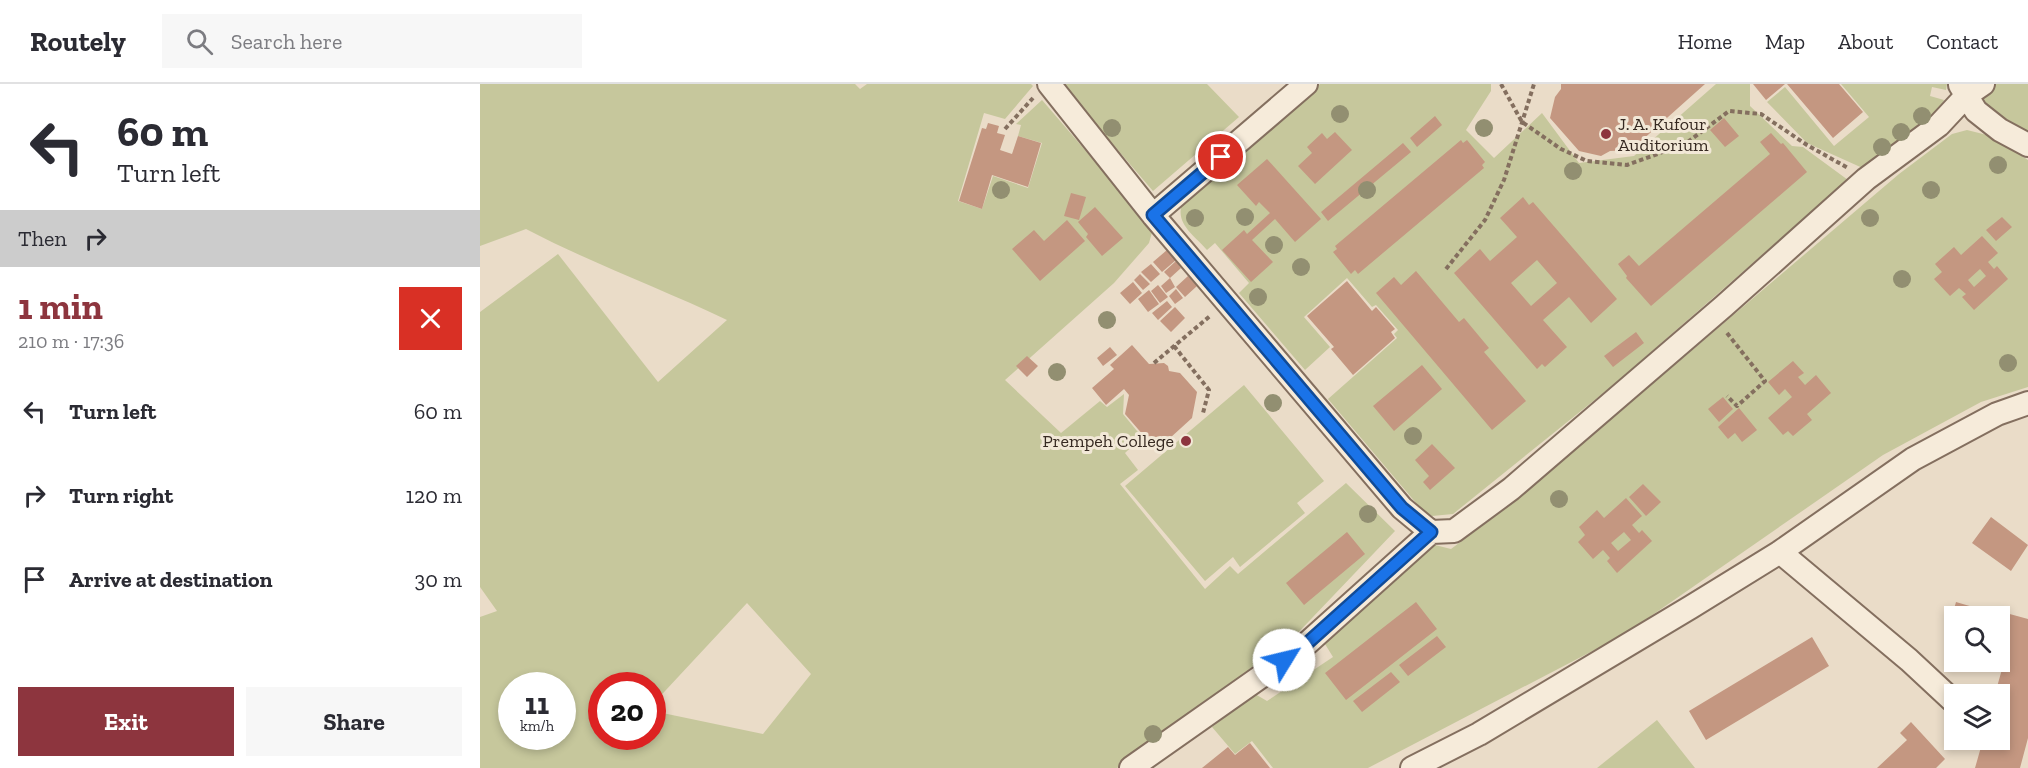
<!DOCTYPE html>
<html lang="en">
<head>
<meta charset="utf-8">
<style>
  :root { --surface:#fff; --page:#f7f7f7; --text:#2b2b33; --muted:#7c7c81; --line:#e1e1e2; --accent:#8d353e }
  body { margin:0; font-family:"Zilla Slab",serif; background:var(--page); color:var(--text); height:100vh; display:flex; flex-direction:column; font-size:22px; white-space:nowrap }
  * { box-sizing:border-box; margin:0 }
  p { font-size:20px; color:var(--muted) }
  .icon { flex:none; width:33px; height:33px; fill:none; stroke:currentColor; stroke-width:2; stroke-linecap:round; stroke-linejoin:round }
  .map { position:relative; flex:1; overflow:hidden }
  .panel { display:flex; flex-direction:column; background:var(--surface); width:480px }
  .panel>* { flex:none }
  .banner { background:#fff; color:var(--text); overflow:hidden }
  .tools { position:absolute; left:1464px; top:522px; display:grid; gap:12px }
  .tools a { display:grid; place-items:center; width:66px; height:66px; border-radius:0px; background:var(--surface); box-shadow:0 3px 9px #0003; font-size:30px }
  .speed { position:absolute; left:18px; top:588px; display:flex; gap:12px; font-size:30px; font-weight:700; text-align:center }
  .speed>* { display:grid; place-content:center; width:78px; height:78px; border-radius:50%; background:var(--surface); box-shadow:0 3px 9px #0003; line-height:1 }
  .speed small { font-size:15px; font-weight:400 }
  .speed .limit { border:9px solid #d22; background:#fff; color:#111 }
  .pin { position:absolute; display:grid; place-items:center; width:51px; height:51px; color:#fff; margin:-26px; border:3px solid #fff; border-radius:50%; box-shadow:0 2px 6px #0007 }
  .me { position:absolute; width:66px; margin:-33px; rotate:54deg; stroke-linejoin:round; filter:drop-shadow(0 0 4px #0008) }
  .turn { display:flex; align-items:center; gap:21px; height:126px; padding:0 18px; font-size:27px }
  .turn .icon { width:78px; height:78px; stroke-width:2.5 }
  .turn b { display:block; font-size:42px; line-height:51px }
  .then { display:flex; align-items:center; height:57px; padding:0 18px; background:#0003; gap:12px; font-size:22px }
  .round { display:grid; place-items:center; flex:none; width:63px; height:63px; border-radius:0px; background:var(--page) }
  .overview { display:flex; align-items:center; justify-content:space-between; height:102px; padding:0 18px }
  h1 { font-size:36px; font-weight:700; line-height:45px; color:var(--accent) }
  .primary-button { display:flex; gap:12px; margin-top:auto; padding:12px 18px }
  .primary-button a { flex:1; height:69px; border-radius:0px; background:var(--accent); color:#fff; font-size:24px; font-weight:700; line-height:69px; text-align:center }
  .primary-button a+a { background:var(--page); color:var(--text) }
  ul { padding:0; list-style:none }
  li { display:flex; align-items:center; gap:18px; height:84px; padding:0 18px }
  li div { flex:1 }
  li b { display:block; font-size:22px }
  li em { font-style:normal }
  header { display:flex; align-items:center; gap:36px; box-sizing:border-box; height:84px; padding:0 30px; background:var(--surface); border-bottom:2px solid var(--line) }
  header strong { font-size:28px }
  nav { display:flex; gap:33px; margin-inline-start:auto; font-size:21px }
  .search { width:420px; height:54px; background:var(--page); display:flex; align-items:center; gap:15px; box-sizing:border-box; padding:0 21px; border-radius:0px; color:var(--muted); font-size:22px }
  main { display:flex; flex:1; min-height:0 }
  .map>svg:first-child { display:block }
  .green { fill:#c6c79c; fill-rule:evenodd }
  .building { fill:#c49781; fill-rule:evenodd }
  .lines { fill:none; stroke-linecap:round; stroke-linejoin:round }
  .minor-casing { stroke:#846f5f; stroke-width:26 }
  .path { stroke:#846f5f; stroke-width:4; stroke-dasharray:4.5 3; stroke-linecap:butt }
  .minor { stroke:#f6ebda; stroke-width:22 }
  .tree { fill:#928f71 }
  .route-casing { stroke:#114b97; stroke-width:15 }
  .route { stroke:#1a73e8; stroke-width:10 }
  .poi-dot { fill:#8d353e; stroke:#f2e8d7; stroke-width:2 }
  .labels { text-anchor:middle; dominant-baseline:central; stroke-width:6; stroke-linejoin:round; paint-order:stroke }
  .poi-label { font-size:18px; fill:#362921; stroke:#f2e8d7; text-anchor:start }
</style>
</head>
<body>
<header>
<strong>Routely</strong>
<div class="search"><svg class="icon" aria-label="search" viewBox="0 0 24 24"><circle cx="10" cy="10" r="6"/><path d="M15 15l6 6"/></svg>Search here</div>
<nav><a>Home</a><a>Map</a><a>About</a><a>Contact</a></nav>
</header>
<main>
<section class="panel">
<div class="banner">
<div class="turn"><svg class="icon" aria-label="left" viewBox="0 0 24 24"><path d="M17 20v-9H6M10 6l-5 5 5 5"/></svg><div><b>60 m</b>Turn left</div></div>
<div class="then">Then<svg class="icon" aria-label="right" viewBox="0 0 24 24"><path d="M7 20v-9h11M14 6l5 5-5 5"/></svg></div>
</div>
<div class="overview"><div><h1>1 min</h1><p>210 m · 17:36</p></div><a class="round" style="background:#d93025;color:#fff"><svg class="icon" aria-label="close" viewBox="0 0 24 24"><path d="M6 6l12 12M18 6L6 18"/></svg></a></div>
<ul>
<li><svg class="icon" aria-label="left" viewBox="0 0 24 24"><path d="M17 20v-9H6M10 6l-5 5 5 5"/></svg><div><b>Turn left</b></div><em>60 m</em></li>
<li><svg class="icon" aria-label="right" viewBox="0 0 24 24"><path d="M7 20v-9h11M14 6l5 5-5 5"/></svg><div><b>Turn right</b></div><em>120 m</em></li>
<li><svg class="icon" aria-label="arrive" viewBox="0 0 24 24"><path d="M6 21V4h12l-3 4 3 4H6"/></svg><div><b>Arrive at destination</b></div><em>30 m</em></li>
</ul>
<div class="primary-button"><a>Exit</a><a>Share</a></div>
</section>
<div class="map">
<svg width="1548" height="684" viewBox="0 0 1548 684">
  <rect width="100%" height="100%" fill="#eadcc8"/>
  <path class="green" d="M0,0H375L380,5L387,0H551L553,2L525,35L504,29L478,117L502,125L513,92L548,104L562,59L538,52L541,41L536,40L562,16L673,145L669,159L634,199L525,296L581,349L620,317L627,323L644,310L643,330L662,353L645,369L658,386L640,400L725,505L750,482L758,490L866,399L915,447L812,555L637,684H0V533L17,527L0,503V228L78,170L178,298L247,236C180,204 111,179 46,145L0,162ZM267,519L331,590L283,650L173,627L172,652H122V602H172V621ZM32,602H82V652H32Z
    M581,0H727L759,33L673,107Z
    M840,0H1011V7L986,46L1014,74L1062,29L1099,79L1154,72L1236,0H1270V22L1312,62L1323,63L1368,96L1132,302L973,430L952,432L942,426L848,315L917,254L914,250L918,246L896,221L892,223L867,194L824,233L850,263L825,286L759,209L769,199L735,159L727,166C715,152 695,140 702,120Z
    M1361,0H1467L1466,6L1452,3L1450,12L1464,16L1458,27L1387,86L1327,59L1287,18L1305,3L1354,62L1389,33Z
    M1510,0H1548V50L1517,36L1497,10Z
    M1487,46L1511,52L1548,76V303L1501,318L1403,371L1145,550L888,684H793L772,657L755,670L732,643L775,610L787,617L853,573L845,560L951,460L971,465L1029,422L1419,90L1472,50Z
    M764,301L844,397L817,419L825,429L760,483L753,473L725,497L645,402Z
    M1177,636L1215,684H1117Z"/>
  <path class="building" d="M1081,0H1225L1151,66L1130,67L1121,72L1099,67L1070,34L1075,13L1081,5Z
    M1273,0H1305L1286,16Z
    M1307,0H1359L1383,28L1353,54Z
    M955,32L962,41L937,63L930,54Z
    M1244,34L1259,52L1245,63L1230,46Z
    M508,39L519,42L517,49L525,51L520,66L532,70L538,52L561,59L548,103L512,91L502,125L479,117L502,44L506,45Z
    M855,48L872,66L835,100L818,82L832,69L827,63L842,49L847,55Z
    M1291,49L1301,60L1303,59L1327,88L1171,222L1146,194L1147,192L1138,180L1149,171L1159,182L1290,70L1280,58Z
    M981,56L983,59L987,56L1005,78L1002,81L1004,84L878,190L875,186L871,190L853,168L857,165L855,162Z
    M923,59L931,68L848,137L841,128Z
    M787,75L841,135L815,158L795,135L772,156L793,178L771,198L742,166L764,146L767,150L790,129L779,118L776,122L757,101Z
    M591,109L606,113L599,136L584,132Z
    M1043,113L1049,121L1053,118L1137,215L1111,239L1089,213L1063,236L1087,263L1065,283L1062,280L1057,285L974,189L1000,165L1010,177L1037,153L1020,134ZM1057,176L1077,199L1051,222L1031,199Z
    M615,123L643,154L622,172L606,153L608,150L598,138Z
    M1522,133L1532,143L1516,157L1506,146Z
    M587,136L605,157L560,197L532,165L554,146L564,157Z
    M1502,152L1518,169L1508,178L1514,185L1517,182L1528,195L1494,226L1482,213L1486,210L1479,204L1470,212L1454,195L1462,188L1455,180L1474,163L1481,171ZM1500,185L1506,192L1494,203L1488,196Z
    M687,166L696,176L682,188L673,178Z
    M696,177L701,184L690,194L684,188Z
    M671,180L680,190L671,198L661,188Z
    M936,187L979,238L984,234L1009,264L1004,268L1046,317L1012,346L896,209L914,193L921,201Z
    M660,190L670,200L663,206L654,196Z
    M708,192L717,202L705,213L696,203Z
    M690,194L695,203L686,209L681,202Z
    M867,197L892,227L896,223L915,245L911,248L915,254L873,291L851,265L854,263L827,232Z
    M653,198L662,209L650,220L640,209Z
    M678,201L688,213L680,219L671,207Z
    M696,205L703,214L695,220L689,212Z
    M669,206L679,220L668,228L658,215Z
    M687,217L692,223L678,236L672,229Z
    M695,223L705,234L691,248L680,237Z
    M1156,248L1164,259L1133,283L1124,272Z
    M652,261L669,280L684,279L688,282L689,287L700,289L717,308L712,334L690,354L664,352L645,330L649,311L644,305L626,321L612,304L634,285L630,281Z
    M630,263L637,271L623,282L617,274Z
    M547,272L558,282L547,293L536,282Z
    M1313,277L1324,289L1318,293L1325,301L1336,291L1351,309L1327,330L1332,336L1313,352L1308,347L1303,351L1288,334L1312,313L1305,305L1299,311L1288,298Z
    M942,281L962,305L914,347L893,322Z
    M1243,313L1253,325L1239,338L1228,325Z
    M1259,324L1277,346L1262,358L1255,349L1248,355L1238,343Z
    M952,360L975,384L950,406L943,398L949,392L935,376Z
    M1163,400L1181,418L1166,432L1149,413Z
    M1146,414L1162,432L1152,441L1159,449L1162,446L1172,457L1137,489L1127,477L1130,474L1123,466L1113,475L1098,458L1105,451L1099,443L1117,426L1124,434ZM1144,448L1151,456L1138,467L1131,459Z
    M1511,433L1548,461L1531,487L1492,459Z
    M867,448L885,470L824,521L806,499Z
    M936,518L957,545L866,616L845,589Z
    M1476,518L1510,528L1509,532H1474V548L1468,546Z
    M1515,526L1548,535V654L1540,684H1495L1503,656H1520V610H1515L1528,564L1520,562V532H1514Z
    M957,552L966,563L928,592L919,581Z
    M1332,553L1349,582L1226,656L1209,627Z
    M911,588L920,598L882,628L873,617Z
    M1431,638L1465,675L1456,684H1397L1427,656L1420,649Z
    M770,659L790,684H722L748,663L755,671Z"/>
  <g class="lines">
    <g class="minor-casing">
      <path id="minor" d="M569,0L673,131L922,424L951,448L974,447L1031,405L1244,222L1386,95L1459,41L1487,11L1503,0
        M1480,1L1496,27L1520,46L1548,61
        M673,131L826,0
        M1300,468L1429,576L1472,616
        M651,684L823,563L951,448
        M932,684L999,650L1211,523L1300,468L1433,375L1517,330L1548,319"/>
    </g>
    <path class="path" d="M1021,0L1042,38L1081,65L1107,77L1147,81L1205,60L1249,27L1281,30L1327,61L1368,84
      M525,45L553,14
      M966,185L1005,136L1024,96L1054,0
      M1247,249L1285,297L1257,322L1247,312
      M694,262L729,306L723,329
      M674,279L730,232"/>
    <use href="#minor" class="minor"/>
  </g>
  <g class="tree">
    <circle cx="860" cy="30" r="9"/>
    <circle cx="1442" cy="32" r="9"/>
    <circle cx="632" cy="44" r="9"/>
    <circle cx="1004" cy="44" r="9"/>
    <circle cx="1421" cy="48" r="9"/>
    <circle cx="1402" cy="63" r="9"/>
    <circle cx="1518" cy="81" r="9"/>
    <circle cx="1093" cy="87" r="9"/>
    <circle cx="521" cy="106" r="9"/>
    <circle cx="887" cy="106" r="9"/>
    <circle cx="1451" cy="106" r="9"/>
    <circle cx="765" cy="133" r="9"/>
    <circle cx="715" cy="134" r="9"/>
    <circle cx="1390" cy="134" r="9"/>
    <circle cx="794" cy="161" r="9"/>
    <circle cx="821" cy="183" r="9"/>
    <circle cx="1422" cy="195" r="9"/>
    <circle cx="778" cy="213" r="9"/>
    <circle cx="627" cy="236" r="9"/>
    <circle cx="1528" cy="279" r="9"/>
    <circle cx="577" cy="288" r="9"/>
    <circle cx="793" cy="319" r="9"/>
    <circle cx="933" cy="352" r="9"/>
    <circle cx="1079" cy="415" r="9"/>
    <circle cx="888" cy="430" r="9"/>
    <circle cx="673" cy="650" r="9"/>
  </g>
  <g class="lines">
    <g class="route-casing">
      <path id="route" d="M741,73L673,131L922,424L951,448L823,563L804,576"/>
    </g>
    <use href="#route" class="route"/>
  </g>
  <g class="poi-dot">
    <circle cx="1126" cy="50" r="6"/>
    <circle cx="706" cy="357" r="6"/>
  </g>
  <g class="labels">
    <g class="poi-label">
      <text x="1138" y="40">J. A. Kufour<tspan x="1138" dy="21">Auditorium</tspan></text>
      <text x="694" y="357" text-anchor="end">Prempeh College</text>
    </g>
  </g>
</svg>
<div class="tools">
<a><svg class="icon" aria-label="search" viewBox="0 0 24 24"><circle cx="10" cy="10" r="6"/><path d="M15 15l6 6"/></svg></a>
<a><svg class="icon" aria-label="layers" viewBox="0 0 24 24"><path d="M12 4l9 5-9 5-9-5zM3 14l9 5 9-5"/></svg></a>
</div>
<div class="speed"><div>11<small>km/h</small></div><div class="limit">20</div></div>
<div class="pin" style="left:741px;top:73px;background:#d93025"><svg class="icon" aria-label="arrive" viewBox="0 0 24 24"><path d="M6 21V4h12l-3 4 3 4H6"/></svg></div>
<svg class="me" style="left:804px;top:576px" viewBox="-20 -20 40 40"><circle r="19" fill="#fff"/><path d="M0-13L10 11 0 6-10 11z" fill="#1a73e8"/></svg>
</div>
</main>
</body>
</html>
